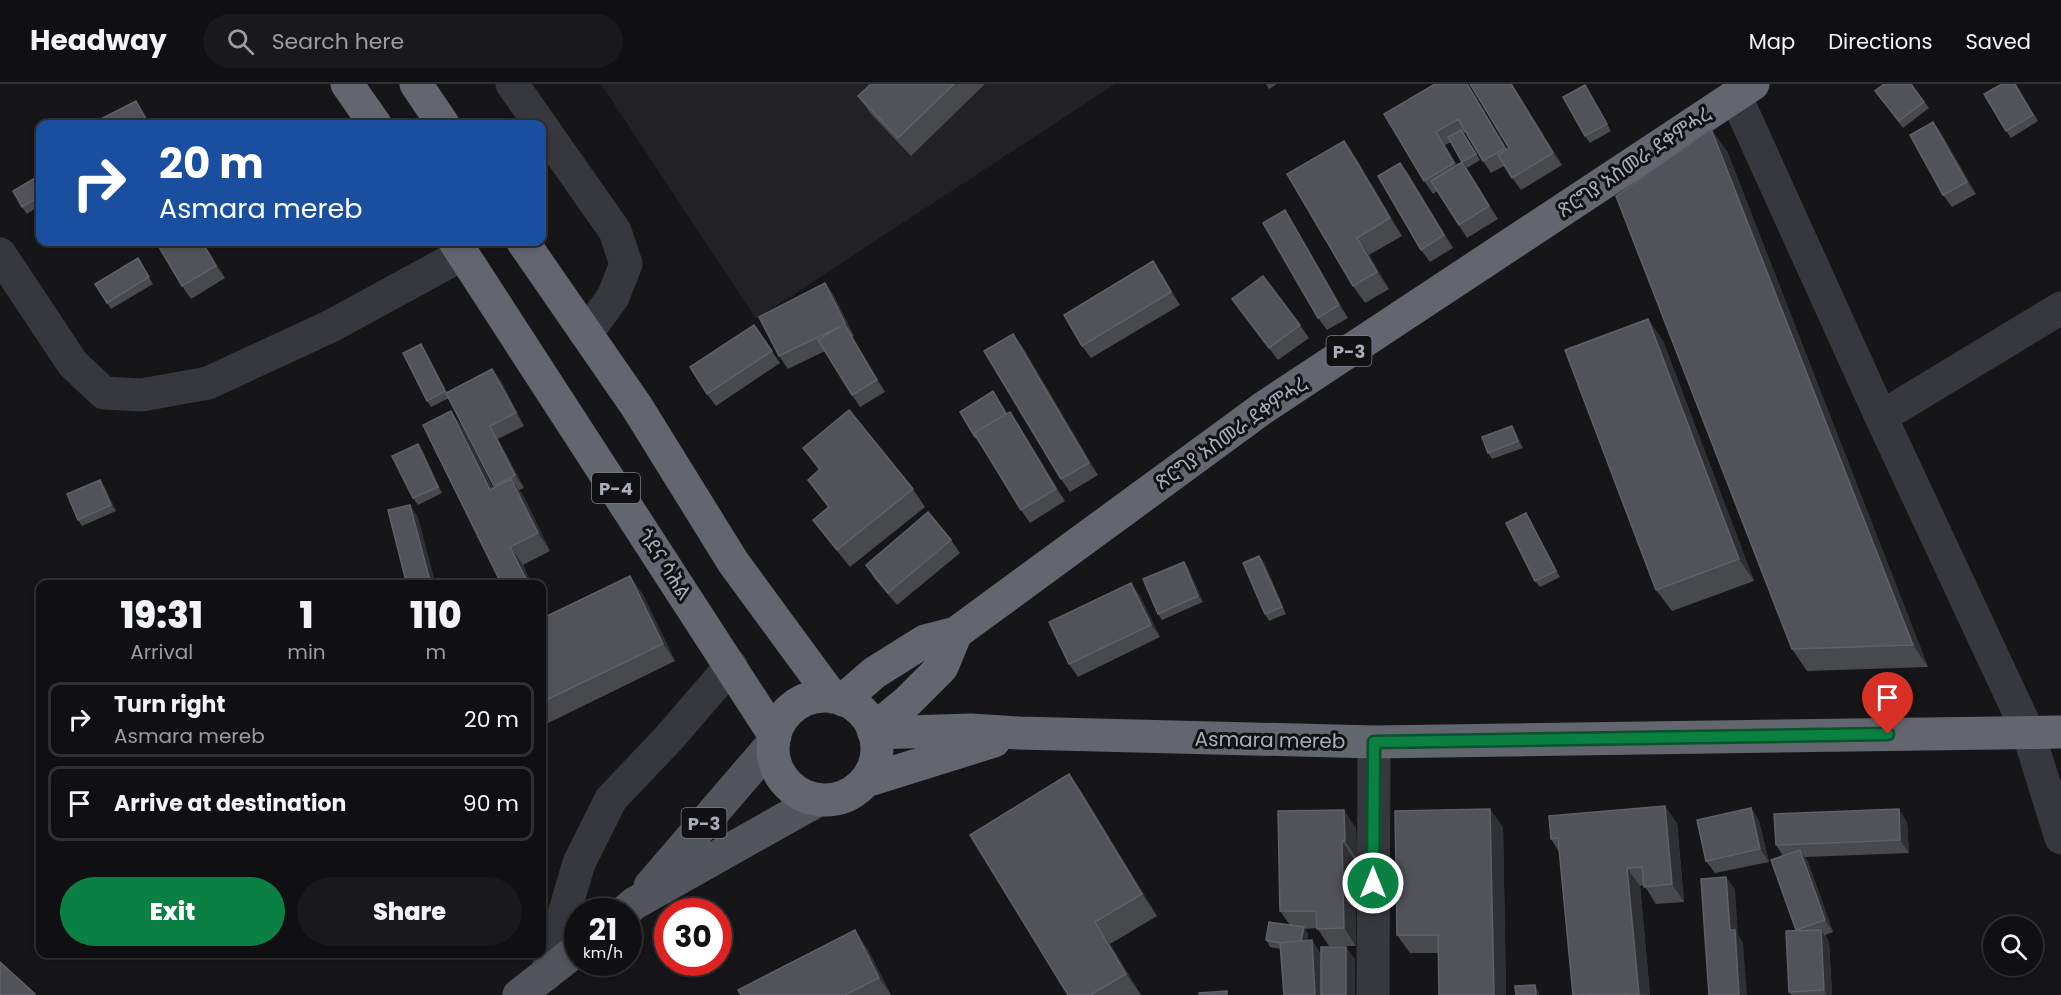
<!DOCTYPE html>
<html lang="en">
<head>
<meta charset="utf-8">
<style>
  :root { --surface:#101012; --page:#19191b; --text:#f1f3f6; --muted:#9c9d9f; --line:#303032; --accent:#0b8043 }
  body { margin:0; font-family:Poppins,"Noto Sans Ethiopic",sans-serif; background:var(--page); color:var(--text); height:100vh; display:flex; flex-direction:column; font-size:22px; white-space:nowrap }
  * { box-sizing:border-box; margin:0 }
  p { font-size:20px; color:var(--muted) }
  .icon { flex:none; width:33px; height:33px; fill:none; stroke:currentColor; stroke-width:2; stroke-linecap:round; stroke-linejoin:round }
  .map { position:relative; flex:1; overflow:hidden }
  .sheet { position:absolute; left:36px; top:496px; width:510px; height:378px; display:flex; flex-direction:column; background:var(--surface); border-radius:12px; box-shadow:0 3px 9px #0003,0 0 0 2px var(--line) }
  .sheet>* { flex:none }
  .guide { position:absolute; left:36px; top:36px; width:510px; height:126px; border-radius:12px; box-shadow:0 3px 9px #0003,0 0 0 2px var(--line); background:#1a4fa0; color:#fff; overflow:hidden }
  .controls { position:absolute; left:1983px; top:832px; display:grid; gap:12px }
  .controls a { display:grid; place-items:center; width:60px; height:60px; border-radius:50%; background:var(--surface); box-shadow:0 3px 9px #0003,0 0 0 2px var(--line); font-size:30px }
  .speed { position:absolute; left:564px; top:814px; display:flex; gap:12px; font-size:30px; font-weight:700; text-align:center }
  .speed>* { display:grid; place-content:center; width:78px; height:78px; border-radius:50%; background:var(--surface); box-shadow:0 3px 9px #0003,0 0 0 2px var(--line); line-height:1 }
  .speed small { font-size:15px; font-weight:400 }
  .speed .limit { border:9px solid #d22; background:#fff; color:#111 }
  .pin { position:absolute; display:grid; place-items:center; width:51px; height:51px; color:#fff; margin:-62px -26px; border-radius:50% 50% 50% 0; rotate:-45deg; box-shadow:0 0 6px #0007 }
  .pin .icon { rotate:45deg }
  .me { position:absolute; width:66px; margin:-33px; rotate:0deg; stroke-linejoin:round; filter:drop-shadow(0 0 4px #0008) }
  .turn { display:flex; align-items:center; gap:21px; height:126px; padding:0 24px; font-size:27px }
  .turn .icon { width:78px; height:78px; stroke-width:2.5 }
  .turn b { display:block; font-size:42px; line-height:51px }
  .eta { display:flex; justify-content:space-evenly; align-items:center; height:102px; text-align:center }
  .eta b { font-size:36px; font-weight:800; line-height:42px }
  .primary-button { display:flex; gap:12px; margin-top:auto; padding:12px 24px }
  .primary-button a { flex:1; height:69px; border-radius:36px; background:var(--accent); color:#fff; font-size:24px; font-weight:800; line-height:69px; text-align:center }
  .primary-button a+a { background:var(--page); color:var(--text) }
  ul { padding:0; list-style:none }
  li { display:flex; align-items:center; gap:18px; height:75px; margin:0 12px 9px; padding:0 12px; border:3px solid var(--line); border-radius:12px }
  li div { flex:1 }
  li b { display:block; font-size:22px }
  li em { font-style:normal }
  header { display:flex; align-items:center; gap:36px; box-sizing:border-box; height:84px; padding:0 30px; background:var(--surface); border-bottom:2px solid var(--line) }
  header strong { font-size:28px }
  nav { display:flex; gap:33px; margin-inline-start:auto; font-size:21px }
  .search { width:420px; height:54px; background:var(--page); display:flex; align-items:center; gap:15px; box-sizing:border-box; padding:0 21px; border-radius:33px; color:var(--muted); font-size:22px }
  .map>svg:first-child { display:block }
  .built { fill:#222225 }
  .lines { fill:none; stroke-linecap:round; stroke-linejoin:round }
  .minor { stroke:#37383d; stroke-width:33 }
  .major { stroke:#53555c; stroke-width:33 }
  .highway { stroke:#63666e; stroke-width:33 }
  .wall { fill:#47494d }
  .shaded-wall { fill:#2f3033 }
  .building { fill:#525359; stroke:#5f6168; stroke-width:1.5 }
  .route-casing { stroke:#07532c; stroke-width:15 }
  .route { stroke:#0b8043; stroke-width:10 }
  .labels { text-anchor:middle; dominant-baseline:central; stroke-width:6; stroke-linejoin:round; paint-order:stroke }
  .shield { fill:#111113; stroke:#7b7e86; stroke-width:1.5 }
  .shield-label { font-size:18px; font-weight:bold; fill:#a8adb8 }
  .street-label { font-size:20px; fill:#a8adb8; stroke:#111113 }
</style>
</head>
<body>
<header>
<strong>Headway</strong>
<div class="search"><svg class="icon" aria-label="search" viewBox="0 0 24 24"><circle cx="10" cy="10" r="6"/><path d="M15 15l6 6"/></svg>Search here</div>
<nav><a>Map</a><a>Directions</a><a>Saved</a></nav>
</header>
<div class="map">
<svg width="2061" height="911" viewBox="0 0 2061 911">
  <rect width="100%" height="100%" fill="#161618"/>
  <path class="built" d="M601,0H1115L756,235Z"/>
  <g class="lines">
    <path class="minor" d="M512,0L540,40
      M1735,11L1881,333L2028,648L2061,754
      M542,43L615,147L626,180L613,213L586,250
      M0,170L73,280L104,309L142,311L208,299L331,242L463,170
      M1881,333L2061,224
      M546,891L579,779L611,715L669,654L731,582
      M1373,911L1374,658"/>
    <path class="major" d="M650,802L773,659
      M624,828L635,819L818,716
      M519,911L578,865"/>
    <path class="highway" d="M347,0L375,40
      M416,0L443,40
      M455,158L775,652
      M523,158L637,323L733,478L832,613
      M773 664a52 52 0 1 1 104 0a52 52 0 1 1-104 0Z
      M843,616L874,589L925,557L956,549L1263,324L1753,0
      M873,646L908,617L942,583L956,549
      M874,649L971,646L1019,649L1374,658L2061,648
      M866,697L994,657"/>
  </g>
  <path class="wall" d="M871,0H985L911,72L871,30L858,12Z
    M1266,0H1277L1269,5Z
    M1435,0H1468L1507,65L1509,64L1512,0L1562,81L1521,106L1504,82L1491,89L1483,77L1466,48L1464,49L1480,76L1467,84L1451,58L1445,61L1457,81L1471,91L1498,135L1467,154L1437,107L1433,110L1424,97Z
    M1911,0L1929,24L1903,44L1875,7Z
    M2015,0L2038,37L2011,54L2006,47Z
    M1585,1L1611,47L1590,59L1585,52Z
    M1933,38L1942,51L1976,110L1952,123L1943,111Z
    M1344,57L1356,74L1402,152L1369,171L1389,205L1365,219L1353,202Z
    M1727,67L1928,583L1807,587L1792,565Z
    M1400,79L1409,91L1453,164L1430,178L1421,166Z
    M40,91V121L27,130L22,123Z
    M1285,126L1293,139L1348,234L1327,246L1318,234Z
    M156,158H203L225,194L191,215L182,202Z
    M142,181L153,200L111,225L95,200Z
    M1162,190L1180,221L1091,274L1082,262Z
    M825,199L834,212L854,252L852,253L885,308L860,323L852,311L825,267L788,285L779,272Z
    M1232,215L1300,241L1309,254L1278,276Z
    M1648,235L1663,257L1754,497L1672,527L1656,506Z
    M754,241L780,279L716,322L707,310Z
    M1022,262L1098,391L1070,408L1061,395Z
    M425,266L447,309L501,297L524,342L498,355L524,404L519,406L524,413L550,467L523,481L532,501H502L451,327L463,344L493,404L495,403L449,314L431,323L427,317Z
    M997,313L1007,329L1018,340L1065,417L1030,439L1021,426L981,360H980L975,353Z
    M1516,349L1523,364L1492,375L1488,369Z
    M803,364L913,405L925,423L850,483L826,453L813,436L828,423L808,396L819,386Z
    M422,366L442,409L418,421L413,414Z
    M104,402L116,427L82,442L78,436Z
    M1530,436L1560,493L1540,503L1535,497Z
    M951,456L960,469L897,521L874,494L866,481Z
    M1184,478L1188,484L1203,518L1162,536L1158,530Z
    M1264,478L1286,530L1269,537L1265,530Z
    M642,509L675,577L542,642V519L548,532Z
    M1140,512L1160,553L1078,593L1069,580Z
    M1069,690L1084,712L1157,832L1110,860L1141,911H1068Z
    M1751,724L1759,737L1769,778L1715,789L1706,777Z
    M1278,727L1356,744L1357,775H1354L1356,862H1329L1317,844L1305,845L1308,850L1307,857L1312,856L1320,869L1321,878L1355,875V911L1281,865L1270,863L1266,856L1290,841L1280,827Z
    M1907,738L1909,769L1805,773L1808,778L1833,848L1825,851L1829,858L1832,911H1791L1789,908L1797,847L1771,776L1783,772L1776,761Z
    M1677,739L1684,818L1656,820L1644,801L1640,802L1650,911H1573L1559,768L1551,755Z
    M1503,743L1506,911H1439L1438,869H1410L1397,851Z
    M867,864L891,911H741Z"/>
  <path class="shaded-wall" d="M1467,0H1468L1514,76L1505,64Z
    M1511,0H1512L1562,81L1553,69Z
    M136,17L144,29L151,40H149L148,39Z
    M1933,38L1942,51L1976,110L1967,98Z
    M1711,45L1727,67L1928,583L1913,561Z
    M1436,48L1445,61L1463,92L1454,79Z
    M1344,57L1356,74L1402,152L1390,134Z
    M1462,78L1471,91L1498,135L1489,122Z
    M1400,79L1409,91L1453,164L1444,151Z
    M1285,126L1293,139L1348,234L1339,221Z
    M1357,154L1369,171L1389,205L1377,188Z
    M202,158H203L225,194L216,182Z
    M1153,177L1162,190L1180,221L1171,208Z
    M825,199L834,212L854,252L845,239Z
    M1648,235L1663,257L1754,497L1739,475Z
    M844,240L852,253L885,308L877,296Z
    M1013,250L1022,262L1098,391L1089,379Z
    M421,260L425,266L450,314L445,307Z
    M492,285L501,297L524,342L516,329Z
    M451,327L463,344L502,423L490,406Z
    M1010,328L1018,340L1065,417L1056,405Z
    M490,342L498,355L524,404L515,391Z
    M1512,342L1516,349L1523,364L1518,357Z
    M418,360L422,366L442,409L438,403Z
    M511,395L524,413L550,467L538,449Z
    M100,396L104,402L116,427L111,421Z
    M410,421L418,433L436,501H431Z
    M1526,429L1530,436L1560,493L1556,487Z
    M510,463L523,481L532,501H529Z
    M1259,472L1264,478L1286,530L1282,523Z
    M1184,478L1188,484L1203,518L1198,512Z
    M630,492L642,509L675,577L663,560Z
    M1131,499L1140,512L1160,553L1151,541Z
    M542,519L557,551L545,533L542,526Z
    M1069,690L1084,712L1157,832L1142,810Z
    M1665,722L1677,739L1684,818L1672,800Z
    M1751,724L1759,737L1769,778L1760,765Z
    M1490,725L1503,743L1506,911H1494Z
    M1899,725L1907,738L1909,769L1900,756Z
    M1344,726L1356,744L1357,775L1345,757Z
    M1342,757L1354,775L1356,862L1344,844Z
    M1800,766L1808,778L1833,848L1825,836Z
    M1627,784L1640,802L1650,911L1639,910Z
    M1726,793L1735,805L1738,851L1743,858L1747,911H1739L1730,846Z
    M1095,838L1110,860L1141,911L1126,890Z
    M1304,843L1308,850L1304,869L1300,863Z
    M855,846L867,864L891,911L879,894Z
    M1821,846L1829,858L1832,911H1827L1824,906Z
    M1312,856L1320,869L1323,911H1315Z
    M1346,863L1355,875V911H1346Z
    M1535,901L1539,908V911H1536Z"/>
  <path class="building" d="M871,0H954L898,54L858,12Z
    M1435,0H1467L1505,64L1483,77L1458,35L1436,48L1454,79L1424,97L1384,30Z
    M1470,0H1511L1553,69L1512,94L1498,71L1509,64Z
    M1884,0H1911L1924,18L1899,37L1875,7Z
    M2002,0H2015L2033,31L2006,47L1984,10Z
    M1585,1L1607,40L1585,52L1563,13Z
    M136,17L148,39L145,40H91Z
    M1933,38L1967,98L1943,111L1910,51Z
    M1711,45L1913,561L1792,565L1616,112Z
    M1461,46L1476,70L1462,78L1448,53Z
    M1344,57L1390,134L1357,154L1377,188L1353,202L1287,90Z
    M1462,78L1489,122L1459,141L1431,97Z
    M1400,79L1444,151L1421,166L1378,92Z
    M40,91V112L22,123L13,107Z
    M1285,126L1339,221L1318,234L1263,139Z
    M156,158H202L216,182L182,202Z
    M138,174L149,193L107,219L95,200Z
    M1153,177L1171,208L1082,262L1064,231Z
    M1263,192L1300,241L1269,264L1232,215Z
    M825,199L845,239L844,240L877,296L852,311L818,256L841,242L779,272L759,233Z
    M1648,235L1739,475L1656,506L1565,266Z
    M754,241L772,267L707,310L690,283Z
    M1013,250L1089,379L1061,395L984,267Z
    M421,260L445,307L427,317L403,269Z
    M492,285L516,329L490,342L515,391L494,402L446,309Z
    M993,307L1006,330L974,349L976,353H975L960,328Z
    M849,326L913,405L837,466L813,436L829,423L808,396L820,385L803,364Z
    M451,327L490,406L511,395L538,449L510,463L529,501H502L423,341Z
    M1010,328L1056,405L1021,426L974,349Z
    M1512,342L1518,357L1488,369L1482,353Z
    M418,360L438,403L413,414L392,372Z
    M100,396L111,421L78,436L67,410Z
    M410,421L431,501H407L388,426Z
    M928,428L951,456L888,509L866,481Z
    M1526,429L1556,487L1535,497L1506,439Z
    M1259,472L1282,523L1265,530L1243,479Z
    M1184,478L1198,512L1158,530L1143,495Z
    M630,492L663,560L542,618V526L545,533Z
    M1131,499L1151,541L1069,580L1049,538Z
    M1069,690L1142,810L1095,838L1126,890L1092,910L1093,911H1068L970,751Z
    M1665,722L1672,800L1644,803L1642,783L1627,784L1639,910L1573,911L1558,754L1551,755L1549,732Z
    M1751,724L1760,765L1706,777L1697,736Z
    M1490,725L1494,911H1439L1438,851H1397L1395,727Z
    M1899,725L1900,756L1776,761L1774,730Z
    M1344,726L1345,757H1342L1344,844L1317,845L1316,827H1280L1278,727Z
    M1800,766L1825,836L1796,846L1771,776Z
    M1726,793L1730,846H1735L1739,911H1709L1701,795Z
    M1269,838L1304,843L1301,857L1280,859L1266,856Z
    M855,846L879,894L845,911H741L738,906Z
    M1821,846L1824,906L1789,908L1786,847Z
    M1312,856L1315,911H1284L1280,859Z
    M1321,863H1346V911H1321Z
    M0,878L35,910L34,911H0Z
    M1535,901L1536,911H1516L1515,902Z
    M1227,907V911H1200L1199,909Z"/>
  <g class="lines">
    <g class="route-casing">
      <path id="route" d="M1373,799L1374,658L1888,650"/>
    </g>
    <use href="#route" class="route"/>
  </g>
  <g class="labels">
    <g class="shield">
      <rect x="1326.5" y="252" width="45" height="30" rx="4.5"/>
      <rect x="592" y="389" width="48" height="30" rx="4.5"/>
      <rect x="681.5" y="724" width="45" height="30" rx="4.5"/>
    </g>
    <g class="shield-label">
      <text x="1349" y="267">P-3</text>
      <text x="616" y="404">P-4</text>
      <text x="704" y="739">P-3</text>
    </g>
    <g class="street-label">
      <text transform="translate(1634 78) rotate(-34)">ጽርግያ አስመራ ደቀምሓረ</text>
      <text transform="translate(1231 349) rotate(-35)">ጽርግያ አስመራ ደቀምሓረ</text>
      <text transform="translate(665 480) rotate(57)">ጎደና ሳሕል</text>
      <text transform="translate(1270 656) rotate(1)">Asmara mereb</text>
    </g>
  </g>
</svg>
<div class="controls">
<a><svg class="icon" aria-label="search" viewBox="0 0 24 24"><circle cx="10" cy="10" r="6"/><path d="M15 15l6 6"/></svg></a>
</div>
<div class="speed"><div>21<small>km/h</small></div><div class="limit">30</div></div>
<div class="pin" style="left:1888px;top:650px;background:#d93025"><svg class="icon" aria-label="arrive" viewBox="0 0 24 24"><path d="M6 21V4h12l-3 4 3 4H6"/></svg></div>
<svg class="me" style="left:1373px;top:799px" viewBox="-20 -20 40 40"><circle r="17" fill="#0b8043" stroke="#fff" stroke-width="3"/><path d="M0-11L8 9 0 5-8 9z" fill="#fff"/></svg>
<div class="guide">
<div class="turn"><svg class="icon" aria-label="right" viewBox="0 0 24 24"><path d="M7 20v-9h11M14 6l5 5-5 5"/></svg><div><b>20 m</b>Asmara mereb</div></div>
</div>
<section class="sheet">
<div class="eta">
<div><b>19:31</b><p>Arrival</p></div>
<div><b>1</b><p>min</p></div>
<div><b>110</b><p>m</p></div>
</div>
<ul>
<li><svg class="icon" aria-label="right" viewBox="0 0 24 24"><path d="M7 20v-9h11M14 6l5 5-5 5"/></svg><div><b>Turn right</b><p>Asmara mereb</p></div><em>20 m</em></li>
<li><svg class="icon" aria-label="arrive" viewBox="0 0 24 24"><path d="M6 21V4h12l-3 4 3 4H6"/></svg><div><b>Arrive at destination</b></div><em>90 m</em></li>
</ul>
<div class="primary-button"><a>Exit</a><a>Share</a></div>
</section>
</div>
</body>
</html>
